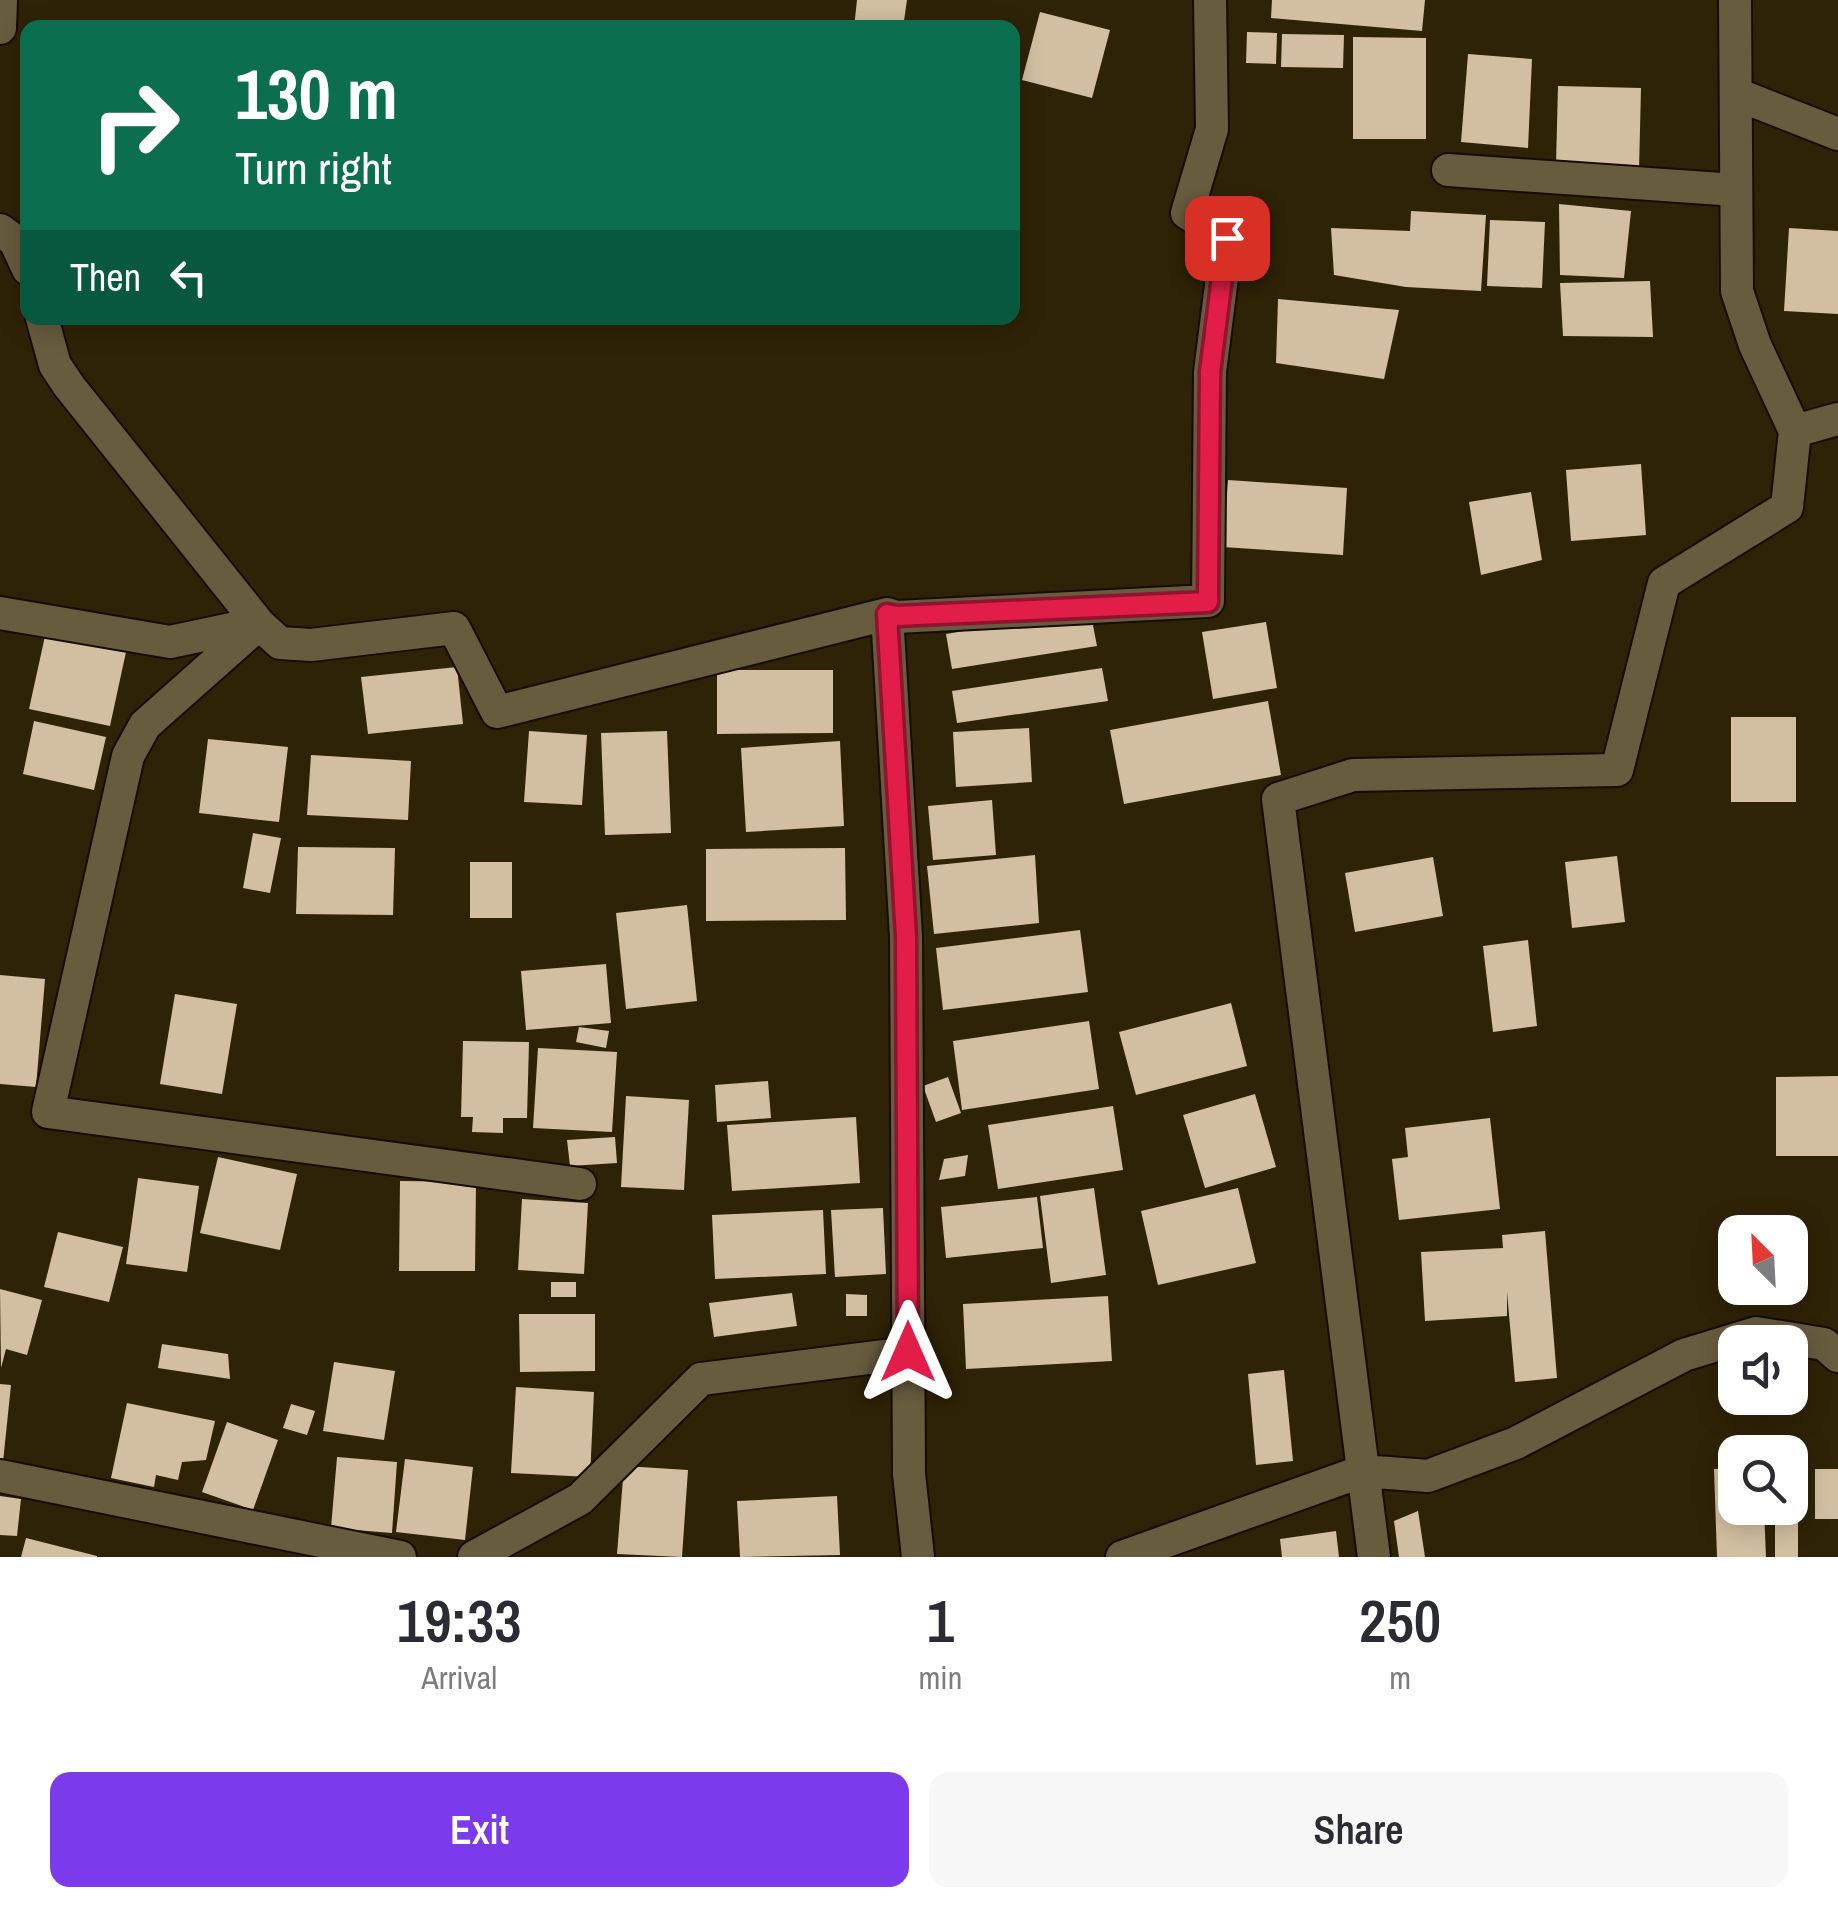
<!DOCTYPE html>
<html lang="en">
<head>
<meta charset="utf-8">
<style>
  :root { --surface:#fff; --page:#f7f7f7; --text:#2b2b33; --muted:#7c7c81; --accent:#7c3aed }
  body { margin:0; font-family:"Archivo Narrow",sans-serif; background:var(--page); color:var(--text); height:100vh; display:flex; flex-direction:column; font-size:38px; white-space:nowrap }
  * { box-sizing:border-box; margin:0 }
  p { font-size:32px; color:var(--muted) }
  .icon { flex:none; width:55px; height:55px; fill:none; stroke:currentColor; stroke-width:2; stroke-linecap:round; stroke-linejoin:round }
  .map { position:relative; height:1557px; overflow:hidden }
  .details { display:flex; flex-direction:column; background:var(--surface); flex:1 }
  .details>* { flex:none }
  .banner { position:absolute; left:20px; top:20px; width:1000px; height:305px; border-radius:20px; box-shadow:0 5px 25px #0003; background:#0b6e4f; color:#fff; overflow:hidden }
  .needle { width:65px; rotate:336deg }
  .fabs { position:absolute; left:1718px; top:1215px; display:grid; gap:20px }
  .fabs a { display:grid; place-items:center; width:90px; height:90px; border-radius:20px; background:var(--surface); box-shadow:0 5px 25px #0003; font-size:50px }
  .pin { position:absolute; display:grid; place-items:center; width:85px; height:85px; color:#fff; margin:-42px; border-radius:20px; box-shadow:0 5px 15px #0006 }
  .me { position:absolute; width:110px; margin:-55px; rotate:0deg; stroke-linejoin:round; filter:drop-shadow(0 0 8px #0008) }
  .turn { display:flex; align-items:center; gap:35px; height:210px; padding:0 50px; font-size:45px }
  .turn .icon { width:130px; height:130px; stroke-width:2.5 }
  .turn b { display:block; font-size:70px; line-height:85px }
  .then { display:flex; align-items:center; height:95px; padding:0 50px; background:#0003; gap:20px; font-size:38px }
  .eta { display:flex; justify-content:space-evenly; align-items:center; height:170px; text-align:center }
  .eta b { font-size:60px; font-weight:600; line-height:70px }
  .button { display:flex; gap:20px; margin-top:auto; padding:20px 50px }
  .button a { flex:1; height:115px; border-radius:20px; background:var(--accent); color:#fff; font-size:40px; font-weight:600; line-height:115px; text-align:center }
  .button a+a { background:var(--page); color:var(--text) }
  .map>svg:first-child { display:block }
  .building { fill:#d2bfa1 }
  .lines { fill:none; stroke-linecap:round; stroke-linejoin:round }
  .street-casing { stroke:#170c00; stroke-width:36 }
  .street { stroke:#685c3f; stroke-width:32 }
  .route-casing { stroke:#92132f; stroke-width:25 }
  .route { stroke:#e11d48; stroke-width:18 }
</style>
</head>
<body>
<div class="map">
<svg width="1838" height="1557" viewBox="0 0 1838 1557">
  <rect width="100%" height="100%" fill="#2f2307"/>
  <path class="building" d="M857,0H907L903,28H854Z
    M1272,0H1425L1422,31L1271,18Z
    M1040,12L1110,30L1092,98L1022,80Z
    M1247,32L1277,33L1276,64L1246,63Z
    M1282,34L1344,35L1343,68L1281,67Z
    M1353,37L1426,38V139H1353Z
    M1468,54L1532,59L1528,148L1461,142Z
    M1558,86L1641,88L1639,170L1556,164Z
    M1559,204L1631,211L1624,278L1560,275Z
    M1411,211L1486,215L1481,291L1406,287L1334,275L1331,228L1410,231Z
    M1490,220L1545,222L1542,288L1487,286Z
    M1789,228L1838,231V314L1784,311Z
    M1650,281L1653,337L1563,336L1560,283Z
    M1278,299L1399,310L1384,379L1276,363Z
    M1641,464L1646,535L1571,541L1566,470Z
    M1228,480L1347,488L1343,555L1223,547Z
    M1531,492L1542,560L1481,575L1469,502Z
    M1090,610L1097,646L952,669L946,634Z
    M1266,622L1277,688L1213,699L1202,632Z
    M45,636L126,652L110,726L29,709Z
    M457,667L463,724L368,734L361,677Z
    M1102,668L1108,701L957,723L952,691Z
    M717,670H833V733L717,734Z
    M1268,701L1281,775L1124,804L1110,730Z
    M1731,717H1796V802H1731Z
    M34,721L106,737L94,790L23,774Z
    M1029,728L1032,782L956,787L953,732Z
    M529,731L587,735L582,805L524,802Z
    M667,731L671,833L605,835L601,733Z
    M208,739L288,747L279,822L199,813Z
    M840,741L844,826L746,832L741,748Z
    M311,755L411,761L408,820L307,815Z
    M992,800L996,855L933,860L928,806Z
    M253,833L281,838L270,893L243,888Z
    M298,847L395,848L393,915L296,914Z
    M845,848L846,920L706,921V849Z
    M1035,855L1039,923L934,934L927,866Z
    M1617,856L1625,922L1572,928L1565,862Z
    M1433,857L1443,916L1355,932L1345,873Z
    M470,862H512V918H470Z
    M687,905L697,1001L626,1009L616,913Z
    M1080,930L1088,992L943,1010L936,948Z
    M1528,940L1537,1026L1493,1032L1483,946Z
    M606,964L611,1023L526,1030L521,971Z
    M0,975L45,979L36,1087L0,1084Z
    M175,994L237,1004L222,1094L160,1084Z
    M1231,1003L1247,1066L1136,1095L1119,1032Z
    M1089,1021L1099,1089L962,1110L953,1041Z
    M579,1027L609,1031L606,1048L576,1042Z
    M463,1041L529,1042L527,1118H503V1133L472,1132L473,1117H461Z
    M538,1048L617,1052L612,1132L533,1128Z
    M1838,1076V1156H1776V1077Z
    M948,1077L961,1113L936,1122L923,1086Z
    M768,1081L771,1118L717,1122L715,1085Z
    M1255,1094L1276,1167L1205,1188L1183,1115Z
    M626,1096L689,1100L684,1190L621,1187Z
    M1113,1106L1123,1170L998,1189L988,1125Z
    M856,1117L860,1183L732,1191L727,1125Z
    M1490,1118L1500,1209L1399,1220L1392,1159L1408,1157L1405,1128Z
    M615,1137L617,1163L570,1166L567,1140Z
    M968,1155L965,1176L939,1180L944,1159Z
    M218,1157L297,1174L280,1250L200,1233Z
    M138,1178L199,1186L187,1272L126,1264Z
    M400,1181L476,1182L475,1271H399Z
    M1094,1188L1106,1275L1051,1283L1040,1196Z
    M1238,1188L1256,1263L1158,1285L1141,1211Z
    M1037,1197L1043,1248L946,1258L941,1207Z
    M522,1199L588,1203L584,1274L518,1270Z
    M883,1208L886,1274L835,1277L831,1210Z
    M823,1210L826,1274L715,1279L712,1215Z
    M1545,1231L1557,1378L1515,1382L1507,1292V1316L1425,1321L1421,1252L1503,1248L1502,1235Z
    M58,1232L123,1247L109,1302L44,1287Z
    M551,1282H576V1297H551Z
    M0,1289L42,1300L27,1355L6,1349L1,1368Z
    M792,1293L797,1326L714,1337L709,1303Z
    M846,1294L867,1295V1316H846Z
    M1108,1296L1112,1361L966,1369L963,1304Z
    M519,1314H595V1371L520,1372Z
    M162,1344L228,1354L230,1379L158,1368Z
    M334,1362L395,1371L384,1440L323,1431Z
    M1284,1370L1293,1461L1256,1465L1248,1374Z
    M0,1384L11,1385L3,1462H0Z
    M516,1387L594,1392L590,1477L511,1473Z
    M127,1403L215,1421L206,1460L182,1462L178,1480L156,1475L154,1487L111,1478Z
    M291,1404L315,1411L307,1435L283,1428Z
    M227,1422L278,1440L253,1510L202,1492Z
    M337,1457L397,1462L392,1533L331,1528Z
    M405,1459L473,1467L465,1540L396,1532Z
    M624,1466L688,1470L682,1557L617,1554Z
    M1735,1468V1508H1764L1766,1557H1717L1714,1469Z
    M1815,1469H1838V1519H1815Z
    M1790,1476H1798V1557H1775V1508H1790Z
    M0,1496L21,1499L17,1536L0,1535Z
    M837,1496L840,1555L740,1557L737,1501Z
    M1418,1511L1425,1557H1399L1394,1521Z
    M1336,1531L1339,1557H1282L1280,1539Z
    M26,1538L97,1556V1557H21Z"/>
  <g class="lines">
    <g class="street-casing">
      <path id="street" d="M1735,0L1737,291L1755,345L1795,431L1838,419
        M0,28L1,0
        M1736,94L1838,134
        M1448,170L1736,190
        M0,230L15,241L28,269
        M42,318L55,365L69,386L259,624L280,643L311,645L454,628L497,712L887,614L897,617L1208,601L1210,372L1227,238L1187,213L1212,129L1210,0
        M0,613L170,642L255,624
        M887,614L906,937L909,1474L918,1557
        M259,624L145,725L128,756L48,1112L580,1184
        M0,1476L400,1557
        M474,1557L580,1499L701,1379L908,1353
        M1122,1557L1363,1471L1428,1476L1516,1443L1684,1355L1756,1333L1824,1344L1838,1356
        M1374,1557L1278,799L1353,775L1617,770L1664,583L1787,507L1795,431"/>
    </g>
    <use href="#street" class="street"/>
  </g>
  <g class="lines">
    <g class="route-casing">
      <path id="route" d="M908,1352L906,937L887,614L897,616L1208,602L1210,372L1227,238"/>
    </g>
    <use href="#route" class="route"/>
  </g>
</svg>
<div class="fabs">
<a><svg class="needle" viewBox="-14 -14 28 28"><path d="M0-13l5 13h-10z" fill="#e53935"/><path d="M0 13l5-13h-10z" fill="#7c7c81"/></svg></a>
<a><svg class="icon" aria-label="sound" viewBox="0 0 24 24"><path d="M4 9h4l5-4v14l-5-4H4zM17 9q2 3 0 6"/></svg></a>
<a><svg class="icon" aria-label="search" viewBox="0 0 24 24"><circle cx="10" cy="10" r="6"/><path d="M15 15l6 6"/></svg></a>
</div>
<div class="pin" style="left:1227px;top:238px;background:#d93025"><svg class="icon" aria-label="arrive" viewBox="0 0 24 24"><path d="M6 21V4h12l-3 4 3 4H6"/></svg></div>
<svg class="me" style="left:908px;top:1352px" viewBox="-20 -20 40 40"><path d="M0-17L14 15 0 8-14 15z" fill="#e11d48" stroke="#fff" stroke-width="4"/></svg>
<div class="banner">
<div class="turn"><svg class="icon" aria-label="right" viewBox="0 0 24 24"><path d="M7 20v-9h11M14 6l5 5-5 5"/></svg><div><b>130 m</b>Turn right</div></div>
<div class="then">Then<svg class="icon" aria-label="left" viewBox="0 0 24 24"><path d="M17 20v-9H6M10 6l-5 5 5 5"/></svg></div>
</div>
</div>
<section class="details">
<div class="eta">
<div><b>19:33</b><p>Arrival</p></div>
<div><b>1</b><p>min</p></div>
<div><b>250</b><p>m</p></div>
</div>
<div class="button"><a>Exit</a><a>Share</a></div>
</section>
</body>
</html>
